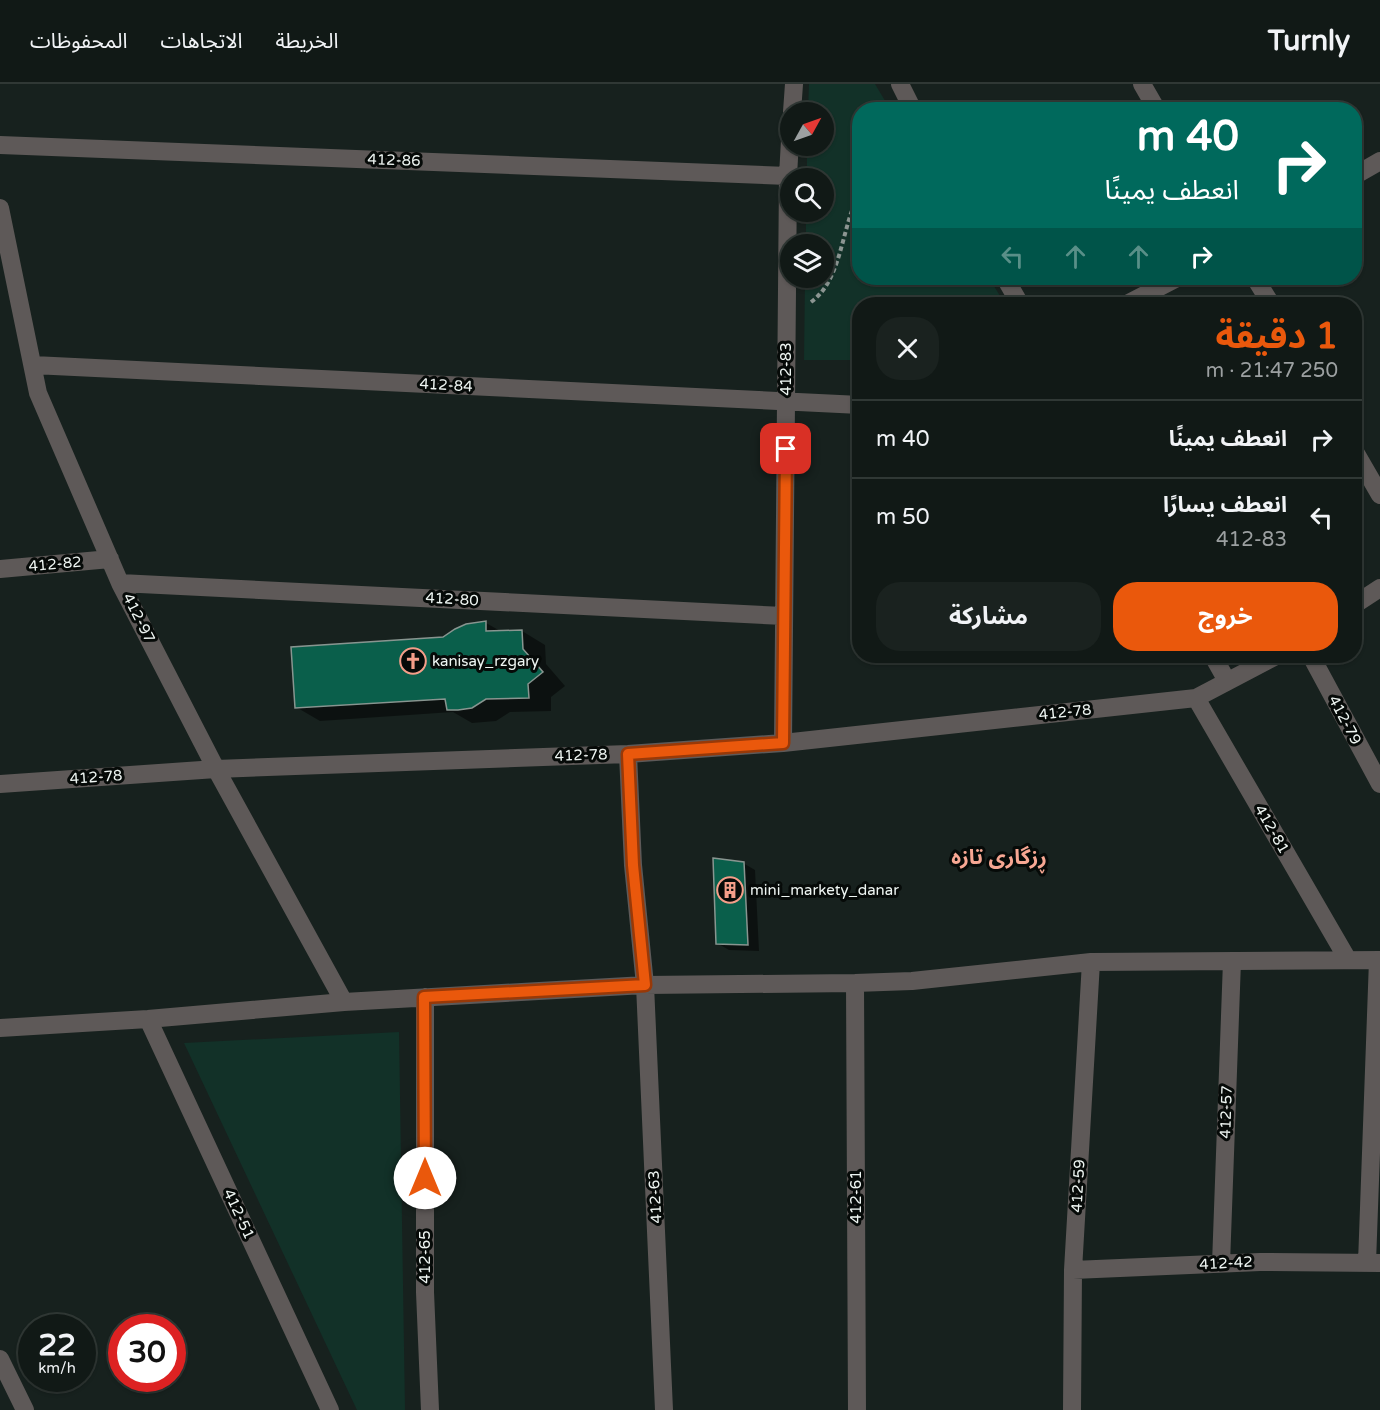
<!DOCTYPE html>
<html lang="ar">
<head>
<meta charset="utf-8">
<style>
  :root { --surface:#111916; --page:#1a221f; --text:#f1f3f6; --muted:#9ca0a1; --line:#303835; --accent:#ea580c }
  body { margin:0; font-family:"Varela Round","Noto Sans Arabic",sans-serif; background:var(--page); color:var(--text); direction:rtl; height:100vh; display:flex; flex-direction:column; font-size:22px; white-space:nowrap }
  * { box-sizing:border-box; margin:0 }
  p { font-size:20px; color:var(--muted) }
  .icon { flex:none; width:33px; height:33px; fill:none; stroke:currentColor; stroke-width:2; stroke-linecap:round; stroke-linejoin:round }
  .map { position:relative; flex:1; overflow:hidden; direction:ltr }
  .panel { position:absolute; left:852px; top:213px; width:510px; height:366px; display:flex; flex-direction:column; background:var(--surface); border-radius:24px; box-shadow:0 2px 4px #0004,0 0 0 2px var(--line); direction:rtl }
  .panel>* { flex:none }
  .guide { position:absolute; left:852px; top:18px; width:510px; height:183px; border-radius:24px; box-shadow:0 2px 4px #0004,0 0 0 2px var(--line); direction:rtl; background:#00695c; color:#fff; overflow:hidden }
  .needle { width:39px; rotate:50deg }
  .tools { position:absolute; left:780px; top:18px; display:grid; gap:12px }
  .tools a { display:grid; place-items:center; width:54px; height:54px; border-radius:50%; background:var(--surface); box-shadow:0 2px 4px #0004,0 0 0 2px var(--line); font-size:30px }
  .speed { position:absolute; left:18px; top:1230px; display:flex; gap:12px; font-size:30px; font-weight:700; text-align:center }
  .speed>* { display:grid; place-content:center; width:78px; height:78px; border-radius:50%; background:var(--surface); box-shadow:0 2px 4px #0004,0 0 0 2px var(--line); line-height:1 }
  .speed small { font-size:15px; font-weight:400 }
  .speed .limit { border:9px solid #d22; background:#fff; color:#111 }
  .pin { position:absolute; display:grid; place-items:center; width:51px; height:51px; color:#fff; margin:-26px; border-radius:12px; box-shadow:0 3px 9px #0006 }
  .me { position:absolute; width:66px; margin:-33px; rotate:0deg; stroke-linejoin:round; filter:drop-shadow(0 0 4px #0008) }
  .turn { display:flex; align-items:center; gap:21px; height:126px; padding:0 24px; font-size:27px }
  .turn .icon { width:78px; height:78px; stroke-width:2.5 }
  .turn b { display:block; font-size:42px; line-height:51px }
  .lanes { display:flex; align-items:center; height:57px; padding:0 24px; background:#0003; justify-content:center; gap:30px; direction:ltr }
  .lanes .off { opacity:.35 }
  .round { display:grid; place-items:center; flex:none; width:63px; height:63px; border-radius:24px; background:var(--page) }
  .headline { display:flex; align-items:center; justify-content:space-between; height:102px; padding:0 24px }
  h1 { font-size:36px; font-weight:700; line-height:45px; color:var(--accent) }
  .action { display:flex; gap:12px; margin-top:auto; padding:12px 24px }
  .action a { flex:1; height:69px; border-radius:24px; background:var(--accent); color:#fff; font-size:24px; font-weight:700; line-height:69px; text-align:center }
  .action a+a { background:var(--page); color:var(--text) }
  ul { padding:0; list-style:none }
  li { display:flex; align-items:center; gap:18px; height:78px; padding:0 24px; border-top:2px solid var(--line) }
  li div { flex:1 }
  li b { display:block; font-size:22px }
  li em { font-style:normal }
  header { display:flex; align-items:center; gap:36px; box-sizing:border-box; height:84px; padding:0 30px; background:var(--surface); border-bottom:2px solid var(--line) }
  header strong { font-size:28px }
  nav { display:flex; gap:33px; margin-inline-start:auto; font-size:21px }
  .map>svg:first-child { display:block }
  .green { fill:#123128 }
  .shadow { fill:#0007 }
  .building { fill:#0a5f4b; stroke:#889590; stroke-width:1.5 }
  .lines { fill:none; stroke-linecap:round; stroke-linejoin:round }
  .path { stroke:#8c9592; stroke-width:4; stroke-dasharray:4.5 3; stroke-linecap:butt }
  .street { stroke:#5e5958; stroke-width:18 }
  .route-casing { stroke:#983908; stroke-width:15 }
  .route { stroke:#ea580c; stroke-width:10 }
  .labels { text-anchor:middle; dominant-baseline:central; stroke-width:6; stroke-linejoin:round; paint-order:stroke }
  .street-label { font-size:15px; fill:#eef5f2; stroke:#060a08 }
  .poi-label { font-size:15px; fill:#eef5f2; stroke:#060a08; text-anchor:start }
  .district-label { font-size:21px; font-weight:bold; fill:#f7a793; stroke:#060a08 }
</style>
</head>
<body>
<header>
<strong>Turnly</strong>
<nav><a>الخريطة</a><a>الاتجاهات</a><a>المحفوظات</a></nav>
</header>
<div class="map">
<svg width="1380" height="1326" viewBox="0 0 1380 1326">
  <rect width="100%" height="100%" fill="#17211e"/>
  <path class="green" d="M809,0H875L890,25L860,26V194H989L1005,220H860L859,276H804L805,194H824V160H806V128H824V94H807V62H824V28H808Z
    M399,948L405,1326H357L184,959Z"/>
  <path class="shadow" d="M475,539H486L502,548L522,547L545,561L546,580L565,602L551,613V627L510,628L496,637L472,639L453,628L320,637L296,623Z
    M743,779L755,786L759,867L729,866L717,859Z"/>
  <path class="building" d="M486,537V547L522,546L523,565L543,588L528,600L529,614L486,615L472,624L458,626H447L445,615L295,624L291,563L443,553L455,545L466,540Z
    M713,774L744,778L748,861L716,860Z"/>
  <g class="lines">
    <path class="path" d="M811,218C843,195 841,141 860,109"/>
    <path class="street" d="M900,0L913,26
      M1142,0L1157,26
      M792,28L794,0
      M0,61L788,92
      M1354,92L1380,77
      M0,124L38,309L120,499L216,685L344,918
      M1005,194L1020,220
      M1255,194L1271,220
      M1127,220L1177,194
      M33,281L860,321
      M1354,366L1380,411
      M0,485L110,475
      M120,499L784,532
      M1354,521L1380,504
      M1213,572L1227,597
      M1311,572L1380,700
      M1196,614L1348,876
      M783,659L788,92L790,56
      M628,670L633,781L645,901L664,1326
      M0,700L216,685L628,670L783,659L1196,614L1276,572
      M855,899L857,1326
      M425,913V1208L430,1326
      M148,935L330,1326
      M0,944L148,935L344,918L645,901L855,899L912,897L1091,878L1380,876
      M1367,1179L1378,876
      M1221,1180L1232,877
      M1073,1186L1260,1178L1380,1179
      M0,1275L25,1326
      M1072,1326L1073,1186L1091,878"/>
  </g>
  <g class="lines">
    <g class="route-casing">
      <path id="route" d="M425,1094L424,913L645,901L633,781L628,670L783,659L786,365"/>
    </g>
    <use href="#route" class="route"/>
  </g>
  <defs>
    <g id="church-ring" transform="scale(1.35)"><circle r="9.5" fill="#060a08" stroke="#f49e89" stroke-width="1.5"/><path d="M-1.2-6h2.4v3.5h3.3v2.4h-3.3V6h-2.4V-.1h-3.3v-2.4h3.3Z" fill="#f49e89"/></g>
    <g id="building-ring" transform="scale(1.35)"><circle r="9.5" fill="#060a08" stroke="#f49e89" stroke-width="1.5"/><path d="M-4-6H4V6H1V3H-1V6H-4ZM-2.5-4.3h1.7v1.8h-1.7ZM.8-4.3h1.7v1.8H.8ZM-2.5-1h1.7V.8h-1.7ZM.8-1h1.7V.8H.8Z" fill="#f49e89"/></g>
  </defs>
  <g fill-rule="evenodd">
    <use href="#church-ring" x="413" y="577"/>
    <use href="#building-ring" x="730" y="806"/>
  </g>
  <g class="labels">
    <g class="street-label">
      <text transform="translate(394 76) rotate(2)">412-86</text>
      <text transform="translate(786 285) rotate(-90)">412-83</text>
      <text transform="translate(446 301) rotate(3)">412-84</text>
      <text transform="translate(55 480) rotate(-5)">412-82</text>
      <text transform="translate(452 515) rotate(3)">412-80</text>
      <text transform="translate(139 534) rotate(63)">412-97</text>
      <text transform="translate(1065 628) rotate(-6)">412-78</text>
      <text transform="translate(1345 636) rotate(62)">412-79</text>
      <text transform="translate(581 671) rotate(-2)">412-78</text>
      <text transform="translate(96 693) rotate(-4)">412-78</text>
      <text transform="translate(1272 745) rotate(60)">412-81</text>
      <text transform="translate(1226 1028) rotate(-88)">412-57</text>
      <text transform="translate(1078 1102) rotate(-87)">412-59</text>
      <text transform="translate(655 1113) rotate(-93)">412-63</text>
      <text transform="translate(856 1113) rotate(-90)">412-61</text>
      <text transform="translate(239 1130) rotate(65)">412-51</text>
      <text transform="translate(425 1173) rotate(-90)">412-65</text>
      <text transform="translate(1226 1179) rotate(-3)">412-42</text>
    </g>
    <g class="poi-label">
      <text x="432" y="577">kanisay_rzgary</text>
      <text x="750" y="806">mini_markety_danar</text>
    </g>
    <g class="district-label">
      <text x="999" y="773">ڕزگاری تازە</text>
    </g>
  </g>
</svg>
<div class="tools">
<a><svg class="needle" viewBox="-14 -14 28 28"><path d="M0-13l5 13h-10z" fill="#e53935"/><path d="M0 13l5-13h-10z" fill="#9ca0a1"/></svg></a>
<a><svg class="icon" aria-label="search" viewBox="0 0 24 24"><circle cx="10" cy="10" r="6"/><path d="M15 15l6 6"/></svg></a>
<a><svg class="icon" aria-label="layers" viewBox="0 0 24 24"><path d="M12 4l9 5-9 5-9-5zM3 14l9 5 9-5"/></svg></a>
</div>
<div class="speed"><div>22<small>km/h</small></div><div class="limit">30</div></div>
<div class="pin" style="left:786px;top:365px;background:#d93025"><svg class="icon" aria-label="arrive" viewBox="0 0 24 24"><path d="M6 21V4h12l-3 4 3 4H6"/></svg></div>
<svg class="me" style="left:425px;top:1094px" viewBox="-20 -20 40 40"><circle r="19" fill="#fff"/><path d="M0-13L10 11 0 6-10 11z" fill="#ea580c"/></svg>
<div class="guide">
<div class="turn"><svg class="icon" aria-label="right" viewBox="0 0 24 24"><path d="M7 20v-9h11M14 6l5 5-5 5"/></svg><div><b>40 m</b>انعطف يمينًا</div></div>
<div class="lanes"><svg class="icon off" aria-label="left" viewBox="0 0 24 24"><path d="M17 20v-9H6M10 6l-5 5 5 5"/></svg><svg class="icon off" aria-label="ahead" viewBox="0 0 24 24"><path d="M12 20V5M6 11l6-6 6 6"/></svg><svg class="icon off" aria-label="ahead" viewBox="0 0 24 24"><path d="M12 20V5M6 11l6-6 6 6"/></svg><svg class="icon" aria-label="right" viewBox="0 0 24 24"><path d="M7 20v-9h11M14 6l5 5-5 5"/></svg></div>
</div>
<section class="panel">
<div class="headline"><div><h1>1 دقيقة</h1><p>250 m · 21:47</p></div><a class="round"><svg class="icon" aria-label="close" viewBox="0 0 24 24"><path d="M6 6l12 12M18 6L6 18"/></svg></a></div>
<ul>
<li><svg class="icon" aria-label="right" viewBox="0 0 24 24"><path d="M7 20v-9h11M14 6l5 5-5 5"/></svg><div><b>انعطف يمينًا</b></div><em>40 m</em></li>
<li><svg class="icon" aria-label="left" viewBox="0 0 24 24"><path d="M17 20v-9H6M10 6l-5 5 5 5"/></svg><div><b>انعطف يسارًا</b><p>412-83</p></div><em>50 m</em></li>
</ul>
<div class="action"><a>خروج</a><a>مشاركة</a></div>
</section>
</div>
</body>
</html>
